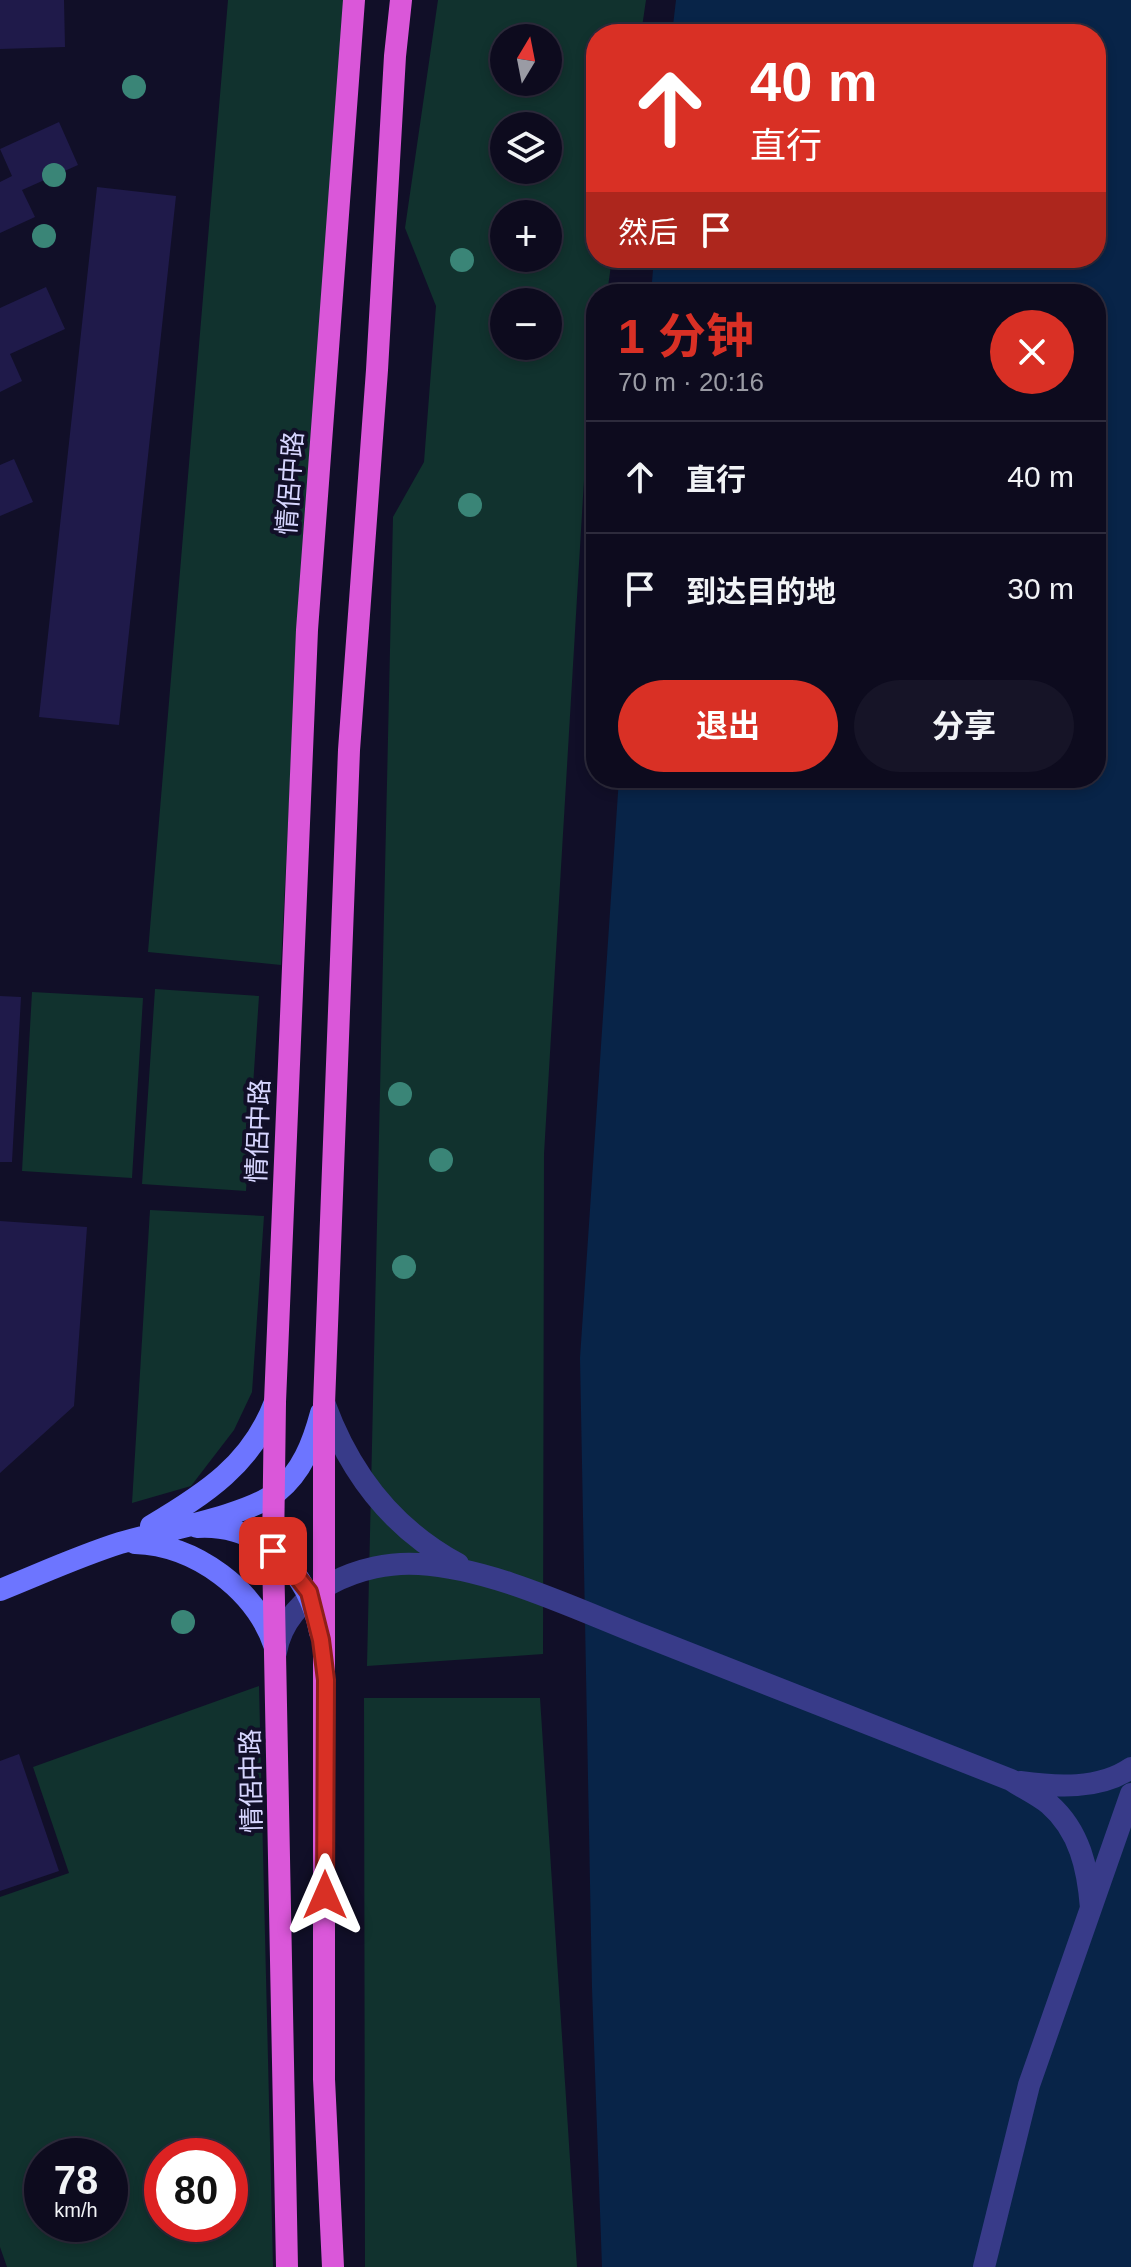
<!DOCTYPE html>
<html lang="zh">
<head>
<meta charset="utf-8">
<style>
  :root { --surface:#0d0b1e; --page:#161427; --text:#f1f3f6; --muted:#9a9ba4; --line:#2d2b3c; --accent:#d93025 }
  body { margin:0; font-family:Helvetica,"Noto Sans SC",sans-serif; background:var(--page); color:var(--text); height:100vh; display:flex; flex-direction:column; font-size:30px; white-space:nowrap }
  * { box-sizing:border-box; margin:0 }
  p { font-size:26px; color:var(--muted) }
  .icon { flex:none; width:44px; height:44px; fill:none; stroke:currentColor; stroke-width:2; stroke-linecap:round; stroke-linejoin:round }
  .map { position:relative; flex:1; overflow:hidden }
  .details { position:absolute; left:586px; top:284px; width:520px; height:504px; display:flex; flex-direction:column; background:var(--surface); border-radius:32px; box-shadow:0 4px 12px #0003,0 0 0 2px var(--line) }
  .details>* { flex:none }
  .banner { position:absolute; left:586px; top:24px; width:520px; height:244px; border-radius:32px; box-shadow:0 4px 12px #0003,0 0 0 2px var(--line); background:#d93025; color:#fff; overflow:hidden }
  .needle { width:52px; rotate:10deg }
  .fabs { position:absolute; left:490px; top:24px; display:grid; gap:16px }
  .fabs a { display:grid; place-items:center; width:72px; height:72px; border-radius:50%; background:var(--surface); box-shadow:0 4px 12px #0003,0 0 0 2px var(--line); font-size:40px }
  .speed { position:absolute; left:24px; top:2138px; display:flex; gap:16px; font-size:40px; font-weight:700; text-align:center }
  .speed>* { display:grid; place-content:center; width:104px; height:104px; border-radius:50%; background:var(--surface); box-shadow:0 4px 12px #0003,0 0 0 2px var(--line); line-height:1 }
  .speed small { font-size:20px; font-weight:400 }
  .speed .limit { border:12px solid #d22; background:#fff; color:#111 }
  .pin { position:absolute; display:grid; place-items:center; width:68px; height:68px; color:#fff; margin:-34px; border-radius:16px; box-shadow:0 4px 12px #0006 }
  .me { position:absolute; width:88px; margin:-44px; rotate:0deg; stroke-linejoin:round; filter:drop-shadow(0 0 6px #0008) }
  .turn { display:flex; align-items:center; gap:28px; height:168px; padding:0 32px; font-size:36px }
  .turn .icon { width:104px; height:104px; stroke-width:2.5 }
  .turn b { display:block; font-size:56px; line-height:68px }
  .then { display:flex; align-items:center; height:76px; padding:0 32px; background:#0003; gap:16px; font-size:30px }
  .round { display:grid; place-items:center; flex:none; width:84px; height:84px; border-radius:42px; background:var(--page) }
  .headline { display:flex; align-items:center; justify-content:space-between; height:136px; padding:0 32px }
  h1 { font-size:48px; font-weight:700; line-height:60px; color:var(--accent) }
  .button { display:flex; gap:16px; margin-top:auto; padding:16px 32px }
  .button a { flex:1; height:92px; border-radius:48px; background:var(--accent); color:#fff; font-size:32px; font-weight:700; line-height:92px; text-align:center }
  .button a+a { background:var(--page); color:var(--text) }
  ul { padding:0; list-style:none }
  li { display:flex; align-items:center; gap:24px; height:112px; padding:0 32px; border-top:2px solid var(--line) }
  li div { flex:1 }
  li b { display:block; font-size:30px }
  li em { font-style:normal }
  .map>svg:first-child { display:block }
  .green { fill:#11322e; fill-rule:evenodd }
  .water { fill:#082448 }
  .building { fill:#1f1a4a }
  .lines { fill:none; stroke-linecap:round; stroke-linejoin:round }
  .tertiary { stroke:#383b89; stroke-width:22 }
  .secondary { stroke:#6d75ff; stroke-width:22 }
  .trunk { stroke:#da57d9; stroke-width:22 }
  .tree { fill:#3a8577 }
  .route-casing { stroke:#8d1f18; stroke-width:20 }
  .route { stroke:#d93025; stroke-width:14 }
  .labels { text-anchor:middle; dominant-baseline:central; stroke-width:8; stroke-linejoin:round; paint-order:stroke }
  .street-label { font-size:26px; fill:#d7d6ff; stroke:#110f28 }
</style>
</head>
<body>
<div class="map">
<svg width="1131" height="2267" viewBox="0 0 1131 2267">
  <rect width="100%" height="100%" fill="#110f28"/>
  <path class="green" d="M228,0H358L298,622L281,965L148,952Z
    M438,0H646L641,34H596V258H612L607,294H596V380L585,463L544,1154L543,1654L367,1666L393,517L424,462L436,306L405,228ZM504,38H548V82H504ZM504,126H548V170H504ZM504,214H548V258H504ZM504,302H548V346H504Z
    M155,989L259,996L246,1191L142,1184Z
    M32,992L143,998L132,1178L22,1171Z
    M150,1210L264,1216L252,1392L234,1430L191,1486L132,1503Z
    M259,1686L273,2267H7L0,2247V1897L69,1873L33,1767ZM42,2156H110V2224H42ZM162,2156H230V2224H162Z
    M364,1698H540L577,2267H365Z"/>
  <path class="water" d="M676,0H1131V2267H602L592,1988L580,1358L619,778H1096V294H651L654,258H1096V34H672Z"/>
  <path class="building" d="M0,0H64L65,47L0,49Z
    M59,122L78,165L22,190L35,217L0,233V182L12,176L0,149Z
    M97,187L176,196L119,725L39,717Z
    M46,287L65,329L10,354L22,381L0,392V308Z
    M14,459L33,502L0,516V465Z
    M0,996L21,997L12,1162H0Z
    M0,1221L87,1227L74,1406L0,1473Z
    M19,1754L59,1871L0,1891V1761Z"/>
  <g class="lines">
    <path class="tertiary" d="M325,1405C350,1473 393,1529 458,1564
      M276,1652C287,1591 363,1560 419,1564C493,1568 580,1611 650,1638C770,1685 891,1733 1011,1780C1023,1788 1038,1795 1049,1804C1080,1831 1088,1869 1091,1908
      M1020,1782C1056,1787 1099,1790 1131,1768
      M984,2267L1029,2085L1131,1794"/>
    <path class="secondary" d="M151,1526C205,1494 252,1464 275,1402
      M197,1527C261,1523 309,1572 320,1632
      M135,1543C196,1545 256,1590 275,1647
      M0,1590C40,1574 79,1556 120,1543C160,1531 248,1516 277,1492C302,1472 313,1443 321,1413"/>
    <path class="trunk" d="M287,2267L273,1551L275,1402L307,630L354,0
      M333,2267L324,2079V1404L349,750L377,370L395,56L401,0"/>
  </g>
  <g class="tree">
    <circle cx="134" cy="87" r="12"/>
    <circle cx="54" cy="175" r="12"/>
    <circle cx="44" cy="236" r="12"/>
    <circle cx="462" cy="260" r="12"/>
    <circle cx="470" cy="505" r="12"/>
    <circle cx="400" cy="1094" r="12"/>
    <circle cx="441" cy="1160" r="12"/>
    <circle cx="404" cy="1267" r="12"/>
    <circle cx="183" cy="1622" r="12"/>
  </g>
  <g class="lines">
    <g class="route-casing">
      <path id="route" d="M273,1551L288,1565L309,1592L321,1640L326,1680L325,1895"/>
    </g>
    <use href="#route" class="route"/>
  </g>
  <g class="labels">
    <g class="street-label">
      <text transform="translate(290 483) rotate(-86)">情侶中路</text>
      <text transform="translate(258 1131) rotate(-88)">情侶中路</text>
      <text transform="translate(251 1781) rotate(-91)">情侶中路</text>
    </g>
  </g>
</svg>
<div class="fabs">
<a><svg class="needle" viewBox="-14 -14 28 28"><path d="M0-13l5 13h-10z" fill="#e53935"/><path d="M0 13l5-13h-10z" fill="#9a9ba4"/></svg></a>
<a><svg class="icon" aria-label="layers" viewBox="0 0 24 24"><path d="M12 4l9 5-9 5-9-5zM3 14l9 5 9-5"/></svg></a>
<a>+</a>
<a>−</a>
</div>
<div class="speed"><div>78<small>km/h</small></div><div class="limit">80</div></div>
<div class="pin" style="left:273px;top:1551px;background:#d93025"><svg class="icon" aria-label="arrive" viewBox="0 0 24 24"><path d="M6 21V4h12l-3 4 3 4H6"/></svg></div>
<svg class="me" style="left:325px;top:1895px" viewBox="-20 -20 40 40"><path d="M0-17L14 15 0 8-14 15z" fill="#d93025" stroke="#fff" stroke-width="4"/></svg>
<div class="banner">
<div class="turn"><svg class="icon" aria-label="ahead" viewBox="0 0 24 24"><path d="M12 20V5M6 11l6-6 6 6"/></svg><div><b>40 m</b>直行</div></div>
<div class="then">然后<svg class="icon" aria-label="arrive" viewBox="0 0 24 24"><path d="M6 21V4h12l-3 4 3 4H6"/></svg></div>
</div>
<section class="details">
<div class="headline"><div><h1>1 分钟</h1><p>70 m · 20:16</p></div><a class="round" style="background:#d93025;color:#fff"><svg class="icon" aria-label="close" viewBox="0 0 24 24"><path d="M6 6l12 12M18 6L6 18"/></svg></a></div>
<ul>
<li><svg class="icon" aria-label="ahead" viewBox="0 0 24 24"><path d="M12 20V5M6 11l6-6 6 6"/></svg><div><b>直行</b></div><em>40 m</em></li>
<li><svg class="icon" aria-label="arrive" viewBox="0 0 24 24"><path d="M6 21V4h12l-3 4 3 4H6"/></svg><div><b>到达目的地</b></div><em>30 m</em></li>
</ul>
<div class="button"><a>退出</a><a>分享</a></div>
</section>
</div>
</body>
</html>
